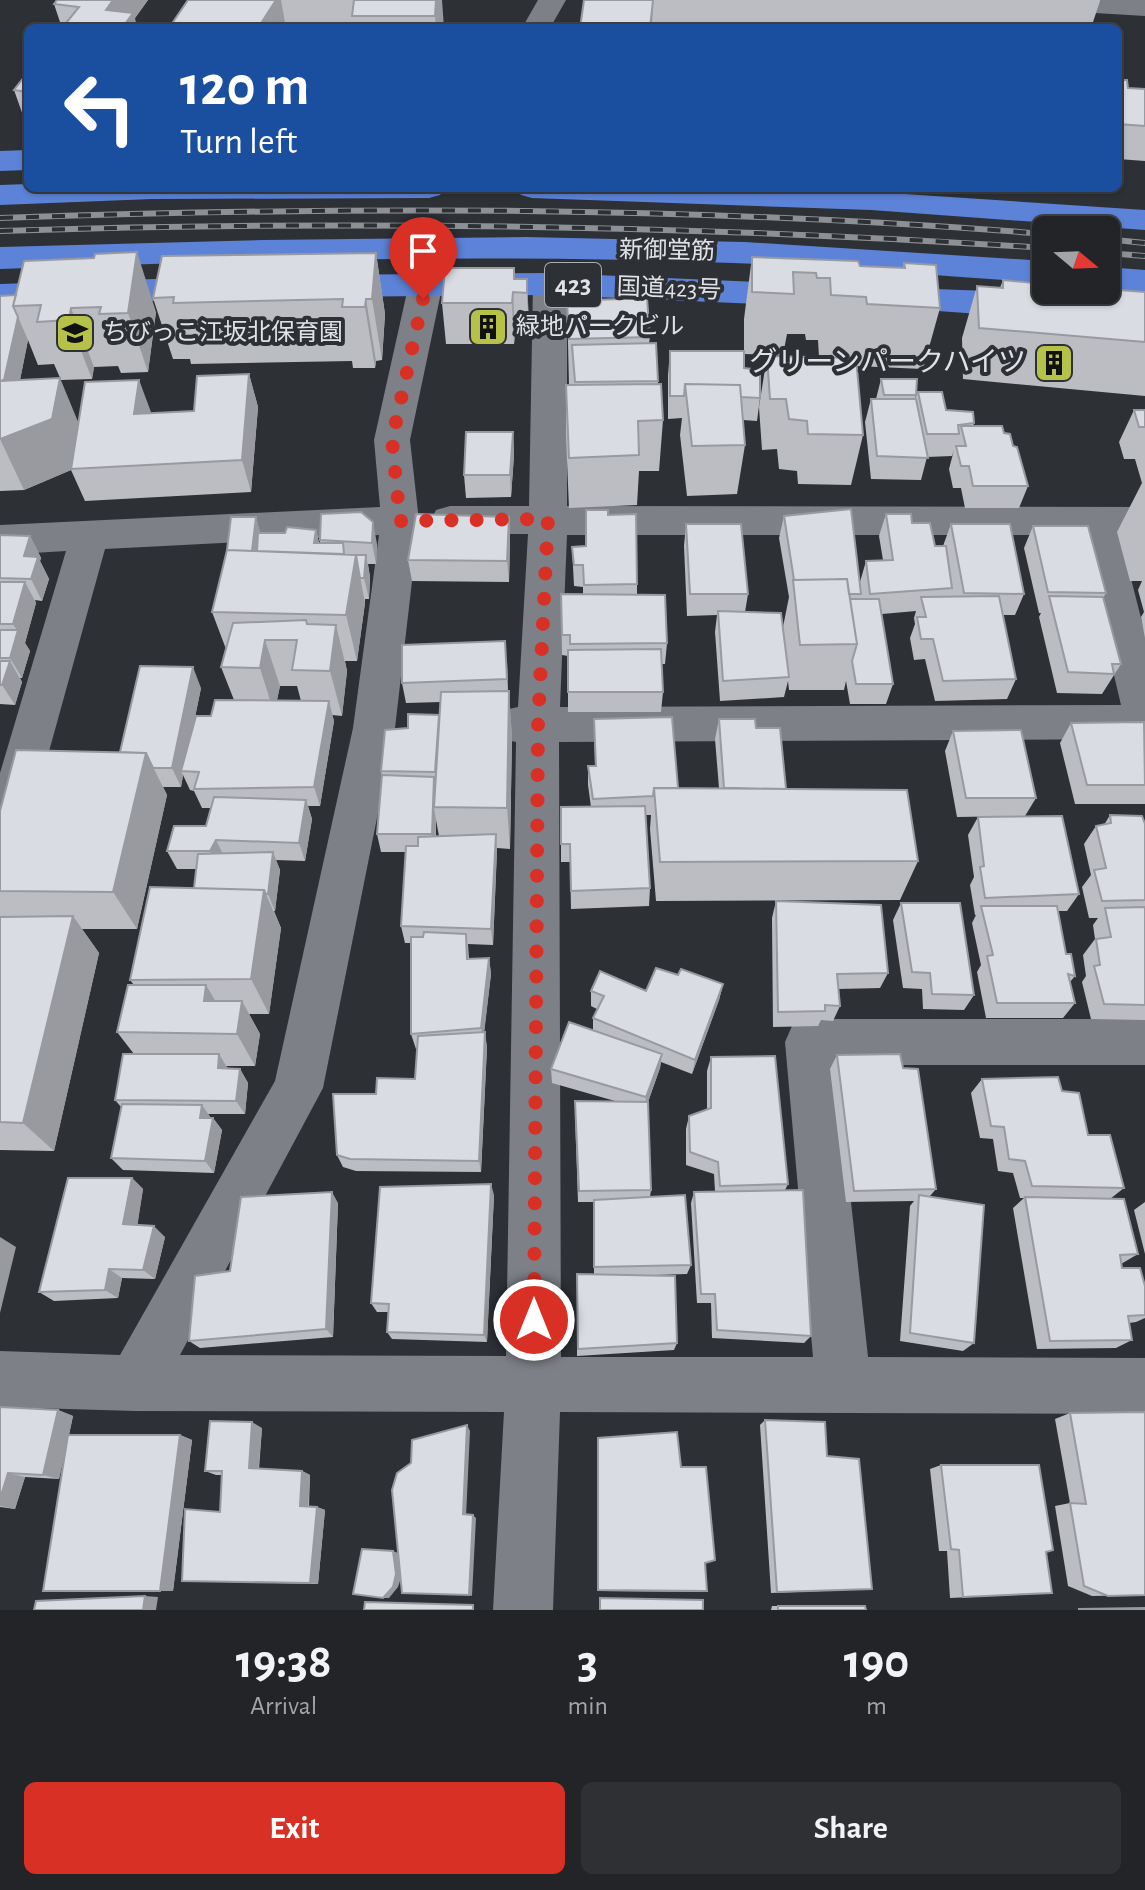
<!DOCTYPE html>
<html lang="en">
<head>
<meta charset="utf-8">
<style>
  :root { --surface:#222428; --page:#2e3034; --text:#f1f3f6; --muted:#a2a4a8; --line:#3f4145; --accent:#d93025 }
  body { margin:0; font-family:"Alegreya Sans","Noto Sans JP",sans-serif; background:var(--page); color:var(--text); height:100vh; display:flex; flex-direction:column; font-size:30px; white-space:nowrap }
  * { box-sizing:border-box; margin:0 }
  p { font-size:26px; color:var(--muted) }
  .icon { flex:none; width:44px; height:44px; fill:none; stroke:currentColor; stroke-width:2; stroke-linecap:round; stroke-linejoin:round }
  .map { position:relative; height:1610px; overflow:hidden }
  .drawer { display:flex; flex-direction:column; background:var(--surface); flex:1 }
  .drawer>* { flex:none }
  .banner { position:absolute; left:24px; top:24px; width:1098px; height:168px; border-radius:12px; box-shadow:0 2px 6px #0004,0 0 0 2px var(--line); background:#1a4fa0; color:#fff; overflow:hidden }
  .needle { width:52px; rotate:109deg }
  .tools { position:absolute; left:1032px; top:216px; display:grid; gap:16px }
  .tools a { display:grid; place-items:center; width:88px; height:88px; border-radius:12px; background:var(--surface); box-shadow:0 2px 6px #0004,0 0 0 2px var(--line); font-size:40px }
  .pin { position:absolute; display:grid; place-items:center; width:68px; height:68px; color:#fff; margin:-82px -34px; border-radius:50% 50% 50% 0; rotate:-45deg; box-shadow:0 0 8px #0007 }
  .pin .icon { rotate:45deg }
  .me { position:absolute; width:88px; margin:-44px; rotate:0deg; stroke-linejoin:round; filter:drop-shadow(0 0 6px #0008) }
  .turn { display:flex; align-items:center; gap:28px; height:168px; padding:0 24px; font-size:36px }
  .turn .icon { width:104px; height:104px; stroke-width:2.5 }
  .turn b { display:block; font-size:56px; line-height:68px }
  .eta { display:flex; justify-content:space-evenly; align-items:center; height:136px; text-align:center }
  .eta b { font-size:48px; font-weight:700; line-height:56px }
  .action { display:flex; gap:16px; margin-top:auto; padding:16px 24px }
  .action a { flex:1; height:92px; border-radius:12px; background:var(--accent); color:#fff; font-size:32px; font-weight:700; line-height:92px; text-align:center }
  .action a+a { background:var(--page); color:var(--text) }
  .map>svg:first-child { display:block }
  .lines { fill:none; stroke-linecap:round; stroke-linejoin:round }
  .street { fill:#7d8087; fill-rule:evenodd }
  .highway { fill:#5c83d8; fill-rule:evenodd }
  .rail-casing { stroke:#8d9094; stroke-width:6 }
  .rail { stroke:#2d3035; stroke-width:4; stroke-dasharray:13; stroke-linecap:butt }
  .wall { fill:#bbbdc3; fill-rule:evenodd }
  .shaded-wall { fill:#989a9f }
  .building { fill:#d9dce3; stroke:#989a9f; stroke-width:2 }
  .route { stroke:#d93025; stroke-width:14; stroke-dasharray:0 25.2 }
  .labels { text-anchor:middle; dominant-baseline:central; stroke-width:8; stroke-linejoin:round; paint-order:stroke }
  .far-street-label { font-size:24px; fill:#e0e2e6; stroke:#2d3035 }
  .far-poi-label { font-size:24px; fill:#e0e2e6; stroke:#2d3035; text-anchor:start }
  .shield { fill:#2d3035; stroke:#aaadb1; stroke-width:2 }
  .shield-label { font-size:26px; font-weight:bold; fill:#e0e2e6 }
  .poi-label { font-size:28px; fill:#e0e2e6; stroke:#2d3035; text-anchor:end }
</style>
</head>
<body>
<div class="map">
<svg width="1145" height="1610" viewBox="0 0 1145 1610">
  <rect width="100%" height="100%" fill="#2d3035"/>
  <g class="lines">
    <path class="street" d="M538,0H566L550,28H522Z
      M999,0H1145V16L1013,8L1003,6Z
      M426,272L438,275L443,283L410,440L419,521L395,728L323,1088L180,1355L506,1356L516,742L492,737L486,725L492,713L518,707L528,534H450L436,530L431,520L436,510L450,506H529L533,284L538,276L550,273L562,276L567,284V506L1145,507V535H1120L1145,634V739L559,742L561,1357H813L785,1042L792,1026L809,1019H1145V1065H836L868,1357L1145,1358V1414L560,1412L553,1610H493L504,1412L135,1411L0,1407V1351L120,1355L275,1081L353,728L379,535L105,549L22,849L16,863L0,869V773L66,551L0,555V525L380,507L374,440L409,283L414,275ZM567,535H1081L1121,705L560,707Z"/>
    <path class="highway" d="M28,150V170L0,171V151Z
      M28,184V188H445L440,195L429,198L152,199L0,205V185Z
      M516,188H814L1145,210V230L871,210L532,198L521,195Z
      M526,237L745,242L1046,261V283C931,275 817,265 702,262C468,254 234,261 0,269V247L263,240Z
      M1106,267L1145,270V292L1106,289Z
      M550,273L807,284L819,287L824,295L819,303L807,306L550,295L320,297L308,294L303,286L308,278L320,275Z
      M216,277L228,280L233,288L228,296L216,299L0,306V284Z
      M880,287L989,291L1145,304V326L868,306L863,298L868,290Z"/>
    <g class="rail-casing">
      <path id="rail" d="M0,218C350,206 697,206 1046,234
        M0,231C349,220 697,225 1046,248
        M1106,239L1145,243
        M1106,253L1145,256"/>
    </g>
    <use href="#rail" class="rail"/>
  </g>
  <path class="wall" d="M57,0H148L135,18L62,28L54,4Z
    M188,0H436L444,25V28H169Z
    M584,0H1100V1L1091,28H580Z
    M28,72V124H26L14,90Z
    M1118,80L1128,88L1145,89V161L1118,159Z
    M376,253L385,314L382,360L376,361L375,368H353L352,361L191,364L190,359H173L153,298Z
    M752,257L860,266L903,268L904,263L940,308L923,369L856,366L863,435L851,485L798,484L797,471L779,469L777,449L762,450L759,407L767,356L819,357L818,340H806L805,334H787L783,355L744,354V319Z
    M514,279H527L529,334H515L514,344H446L442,303Z
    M1003,280L1145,292V396L963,379L962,338L977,286L1000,288Z
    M0,296L156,312L148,372L121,373L118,366L94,367L92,379L61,380L54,364L38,365L28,340L20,380L78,423L139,380L150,413L194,411L249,374L258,407L251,492L85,501L71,470L24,490L0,491Z
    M567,301L650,337L649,343H656L658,384L663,420L659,471H639L637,505L569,508L566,436V385H569Z
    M670,351L744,368L760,398L757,421L743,420L745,445L737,494L687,496L680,435L682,418L668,419V375Z
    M881,379L916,395L915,399L918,392L946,410L974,423L973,426L1004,433L1013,446L1028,486L1019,508H965L961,488H953L949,469L954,450L952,456L927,457L921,480L871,479L865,422L871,399H876Z
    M1134,410H1145V638L1141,617L1144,612L1138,590L1142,581H1130L1117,532L1142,483L1135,459H1124L1119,442Z
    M513,432L514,455L511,497L466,498L464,475Z
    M321,514L377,544L376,564H368L370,577L369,599H365V603L357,661H345L347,671L342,716L332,715L334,721L320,806H308L312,819L305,861L276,860L280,870L275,911H274L281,928L269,1014H249L260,1034L255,1066H226L228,1068L240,1069L248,1083L245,1114H208L211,1118H213L222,1130L214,1173L123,1170L111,1158L122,1108L115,1100L134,1054L117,1032L134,985L130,980L194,888L196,869H177L167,851L206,826L211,808H202L194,791L190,790L183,775L181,787H163L167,795L137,929H82L99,953L54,1151L0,1150V811L120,752L201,688L194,722L211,716L234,700L221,667L226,649L212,612L256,517L260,533H285L316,530L319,543H320ZM280,686H297L301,701L277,700Z
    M886,514L912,523L935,546H943L951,524L1024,594L1015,615H1003L1016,679L1007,699L935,701L925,659L914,660L910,638L915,624L914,618L916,611L882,614L893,684L886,704H850L846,681L844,690H789L788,681L784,697L720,701L715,632L717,615L687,616L684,546L686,524L748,594L745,612L783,627L789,597L779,538L784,516L860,582L866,561L883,560L879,536Z
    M608,515L637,584V595L667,643L665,664H662L663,692L661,712H568V656L562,655L561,594H583V587L574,586L572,547L586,546Z
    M509,517L510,539L509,582L412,581L408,560Z
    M1033,526L1106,593L1103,598L1121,664L1102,694L1057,693L1039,617L1041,613H1039L1024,548Z
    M0,535L30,536L41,558L40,561L49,579L42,601L35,600L36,603L25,643L30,651L22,678H20L22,682L15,705L0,704Z
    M507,662L508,691L512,736L510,849L497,848L493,945L468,944L469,959L489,958L491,974L484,1032L487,1047L481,1172L356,1171L343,1167L337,1155L376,1094L415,1079L417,1048L416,1049L411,1034V943H405L401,926L406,852H381L377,834L382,776L381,771L408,728L439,720L441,702L406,703L402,683ZM436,820L439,836H436Z
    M594,719L678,788H719L715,739L719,719L756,728L786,789L918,861L900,900L656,901L650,829L651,815H646L650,888L649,906L571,909L570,862H561V807H591L588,785V766H595Z
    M1071,723L1145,785V804H1075L1060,743Z
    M953,731L1036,798L1025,816L1079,894L1067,911H1058L1066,954L1075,976L1070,982L1075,1003L1063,1018H986L977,972L981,965L972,923L976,915H975L970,885L974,877L968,835L978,817L1018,816L957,817L945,751Z
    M1110,815L1145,824V1020L1091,1019L1082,982L1086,976L1083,955L1095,939L1093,925L1098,918H1089L1082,887L1091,875L1084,844L1096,826L1104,825Z
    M776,901L888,973L880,988L838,989L840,1006L833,1021L821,1020L818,1026L773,1027L772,918Z
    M901,903L974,995L964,1010L923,1009L922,989L903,988L893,920Z
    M678,975L723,984L719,1000L692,1074L661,1062L660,1068L648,1102L651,1190L650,1197L691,1265L687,1274L655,1275L677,1343L674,1350L577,1356V1274H594V1202H578L575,1114L615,1101L552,1083L551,1069L593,1030V1018L597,1009L591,1006V991H646Z
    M837,1055L903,1068L936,1189L930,1196L974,1343L963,1351L900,1341L910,1206L914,1201L846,1202L830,1069Z
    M711,1057L788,1184L785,1190L811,1336L804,1343L712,1338L711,1303H697L691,1203L694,1192L715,1191L714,1174L686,1165V1129L689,1116L707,1109V1071Z
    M982,1079L1088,1135L1124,1188L1110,1199L1138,1254L1121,1264L1122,1268L1145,1286V1318L1136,1322L1129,1323L1132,1340L1116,1348L1037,1349L1013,1208L1024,1198H1020L1013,1173L998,1171L993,1139L980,1138L971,1093Z
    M132,1178L143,1189L137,1225L165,1237L155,1279L122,1278L118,1298L54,1301L39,1292Z
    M494,1195L487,1342L392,1339L387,1332L388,1312H377L371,1303Z
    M1145,1202V1254L1134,1210Z
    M338,1203L333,1337L200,1348L189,1341L230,1271Z
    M0,1407L58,1410L73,1416L69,1435H180L192,1440L173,1591H60L67,1442L59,1479L25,1477L15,1509L0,1507Z
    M1070,1413L1145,1595L1092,1596L1068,1586L1055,1506L1070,1503L1055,1419Z
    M765,1420L827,1456L872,1589L771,1593L760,1425Z
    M262,1428L259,1469L302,1471L310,1475L309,1506L317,1507L325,1510L318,1584L182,1581L220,1512L222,1475H216L205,1471Z
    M598,1438L681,1467L705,1563L703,1592L597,1591Z
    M941,1465L1046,1552L1052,1593L950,1598L947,1551H939L930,1469Z
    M772,1606H865L866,1610H771Z"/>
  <path class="shaded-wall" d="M113,0H148L135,18L137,28H111L106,10Z
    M276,0H281L286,28H258Z
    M436,0H442L444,28H436L435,16Z
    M653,0L652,28H650Z
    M137,252L156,312L148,372L128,313Z
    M376,253L385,314L382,360L372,299Z
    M527,279L529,321V334L527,293Z
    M513,292L515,334L514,344L512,303Z
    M366,299L376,361L375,368L365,307Z
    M71,308L94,367L92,379L69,320Z
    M18,317L28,340L14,410L3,387Z
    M249,374L258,407L251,492L242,460Z
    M60,378L81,429L71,470L24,490L0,439Z
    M139,380L151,412L146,446L134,414Z
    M513,432L514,455L511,497L510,475Z
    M256,517L262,539L250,573Z
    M509,517L510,539L509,582L507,561Z
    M373,522L377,544L376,564L372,543Z
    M316,530L321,552L314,543Z
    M30,536L41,558L40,561L49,579L42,601L31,579L24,556Z
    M356,555L365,603L357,661L346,615Z
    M366,555L370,577L369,599L364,578Z
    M25,582L36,603L25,643L30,651L22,678L10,658L18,632L13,624Z
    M336,625L347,671L342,716L330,671Z
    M265,640L280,686L274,713L260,668Z
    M10,661L22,682L15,705L2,685Z
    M193,667L201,688L184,772L181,771L183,775L181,787L172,768Z
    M509,691L512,736L510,849L507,808Z
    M329,701L334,721L320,806L314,787Z
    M146,753L167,795L137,929L113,892Z
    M434,777L437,796L434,807L436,820L435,853L432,834Z
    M306,800L312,819L305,861L299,843Z
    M496,834L497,852L493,945L491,929Z
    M216,840L225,858L219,869L210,851Z
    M273,852L280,870L275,911L268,894Z
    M264,890L281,928L269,1014L251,979Z
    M73,916L99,953L54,1151L23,1123Z
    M489,958L491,974L483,1043L481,1028Z
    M723,984L719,1000L692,1074L695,1060Z
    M206,985L226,1019L204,1001Z
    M242,1001L260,1034L255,1066L237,1034Z
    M485,1032L487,1047L481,1172L479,1161Z
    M219,1054L228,1069L218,1068Z
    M662,1054L660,1068L645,1110L646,1097Z
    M240,1069L248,1083L245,1114L236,1101Z
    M202,1105L211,1118H200Z
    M213,1118L222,1130L214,1173L205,1161Z
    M132,1178L143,1189L136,1235L123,1224Z
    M491,1184L494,1195L487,1342L484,1335Z
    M332,1192L338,1203L333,1337L326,1329Z
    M154,1226L165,1237L155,1279L143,1270Z
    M0,1237L16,1247L0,1313Z
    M109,1269L122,1278L118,1298L105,1290Z
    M58,1410L73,1416L59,1479L43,1475Z
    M252,1422L262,1428L258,1473L249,1468Z
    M467,1425L470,1431L466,1517L463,1514Z
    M180,1435L192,1440L173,1591H160Z
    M302,1471L310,1475L308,1509L300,1506Z
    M8,1473L25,1477L15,1509L0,1506V1499Z
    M317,1507L325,1510L318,1584L310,1583Z
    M473,1515L476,1518L472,1596L469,1595Z
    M393,1551L398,1553L402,1575L398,1587L389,1598H383Z
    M145,1596L158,1597L156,1610H143Z"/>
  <path class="building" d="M57,0H113L106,10L133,13L122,28H62L79,7L54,4Z
    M188,0H276L258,28H169Z
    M354,0H436L435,16H352Z
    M584,0H653L650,28H580Z
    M28,72V92L14,90Z
    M1118,80H1127L1128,88L1145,89V126L1118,124Z
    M137,252L128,313L99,314L101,307L71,308L69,320L37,322L41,305L13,306L24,261L94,258L95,254Z
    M376,253L372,299H366L365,307H342L343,299L173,303L174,297L153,298L162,256Z
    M752,257L858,261L860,266L905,268L904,263L936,265L940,308L867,304L866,297L831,295L830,278H817L816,273L793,272L794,294L752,292Z
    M445,268H514V279H527V293L513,292L512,303H442Z
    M1003,280L1046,284V290L1106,289L1145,292V342L979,328L977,286L1003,288Z
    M16,295L13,306L18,317L4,380L0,381V296Z
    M647,298L650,337L569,339L567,301Z
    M656,343L658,381L575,382L572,345Z
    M670,351H744V368L760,370V398L741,397L740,385L685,384L684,396H670Z
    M767,356L856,358L863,435L808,434L807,421L789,419L786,399H770Z
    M249,374L242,460L71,469L85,382L139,380L134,414L194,411L197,376Z
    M60,378L52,419L0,439V381Z
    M881,379H917L916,395H884Z
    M661,384L663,420L638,421L639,455L569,458L566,385Z
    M685,384L740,385L745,445L692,446Z
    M918,392H942L946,410L973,412L974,423L958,425L959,434H927Z
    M871,399H916L928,458L877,456Z
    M1134,410H1145V427H1139Z
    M961,426H1002L1004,433L1010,434L1013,446L1017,447L1028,486H973L969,466H961L956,446H966Z
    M466,432H513L510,475H464Z
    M851,509L861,594H849L847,579L794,580L784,516Z
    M586,510H608V515L636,514L637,584L584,585L583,565H574L572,547L586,546Z
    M361,512L373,522L372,543L320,540L321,514Z
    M416,514L509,517L507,561L408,560Z
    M886,514H911L912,523H930L935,546H946L952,588L870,594L866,561L893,560Z
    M231,517H256L252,551L227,550Z
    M686,524H741L748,594H690Z
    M951,524H1010L1024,594L964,593Z
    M1033,526H1088L1106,593L1048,592Z
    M287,527L316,530L314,543H343L344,554L257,551L258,533H285Z
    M0,535L30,536L24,556L38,557L31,579L0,578Z
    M227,550L356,555L346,615L212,612Z
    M356,555H366L364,578H360Z
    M847,579L857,644L800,645L793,580Z
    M0,582H25L13,624H0Z
    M561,594L665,595L667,643L570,644V635H562Z
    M999,596L1016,679L943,681L933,639H921L917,617H926L921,597Z
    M1049,596L1103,597L1121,664H1112L1114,674L1068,672Z
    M850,599H879L893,684H856L852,661L857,644Z
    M718,611L781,613L789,677L723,681Z
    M306,620L307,624L336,625L330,671L292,670L297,640H265L260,668L221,667L233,623Z
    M0,630H18L10,658H0Z
    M505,641L507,679L402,683V645Z
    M661,649L663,692H568V650Z
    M0,661H10L2,685H0Z
    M140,666L193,667L172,768H153L146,753L120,752Z
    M509,691L507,808L434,807L441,692Z
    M215,700L329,701L314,787L194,789L199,772L181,771L196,716H211Z
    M408,714L439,715L435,772L381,771L385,730L408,728Z
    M672,717L678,788H654L653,796L593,799L588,766H596L594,719Z
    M719,719H755L756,728H780L786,789L724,788Z
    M1144,722L1145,785H1087L1071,723Z
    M1021,730L1036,798H966L953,731Z
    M16,750L146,753L113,892L0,891V811Z
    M382,775L434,777L432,834H377Z
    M654,788L907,790L918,861L660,862Z
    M214,797L306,800L299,843L216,840L210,851H167L174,826H206Z
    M645,806L650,888L571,891L570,844H561V807Z
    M1110,815L1142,816L1145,824V900L1102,901L1094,870L1106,868L1096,826L1111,823Z
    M1062,816L1079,894L985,898L980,867L984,866L978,817Z
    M496,834L491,929L401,926L406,846H418V837Z
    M273,852L268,894H266L264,890L194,888L198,854Z
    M150,887L264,890L251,979L130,980Z
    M776,901L881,905L888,973L837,974L840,1006L825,1005V1011L778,1012Z
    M901,903H960L974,995L932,994L930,973L912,972Z
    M981,906H1057L1066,954H1071L1075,976L1068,974L1075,1003H997L987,956L993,955Z
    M1145,907V1005L1104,1004L1094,966L1100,965L1096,939L1111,937L1105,908Z
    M73,916L23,1123L0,1122V917Z
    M424,932L466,934L467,959L489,958L481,1028L411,1034V937H423Z
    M656,968L678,975L681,969L723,984L695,1060L593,1018L604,996L591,991L600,971L646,991Z
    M128,985H206L204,1001H242L237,1034L117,1032Z
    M569,1022L662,1054L646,1097L551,1069Z
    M485,1032L479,1161L350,1159L337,1155L333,1094H376L377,1078L415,1079L418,1036Z
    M123,1054H219L218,1068L240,1069L236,1101L115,1100Z
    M900,1054L903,1068L918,1069L936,1189L854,1191L837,1055Z
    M775,1056L788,1184L720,1186L718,1162L690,1152L689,1116L711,1108V1057Z
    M1058,1077L1062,1091L1079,1093L1088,1135H1110L1124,1188L1032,1186L1025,1161L1009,1159L1004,1127L991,1126L982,1079Z
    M575,1101L648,1102L651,1190L579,1191Z
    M122,1104L202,1105L200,1118H213L205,1161L111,1158Z
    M68,1178H132L123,1224L154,1226L143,1270L109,1269L105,1290L39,1292Z
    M491,1184L484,1335L387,1332L389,1304L371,1303L380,1187Z
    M803,1190L811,1336L717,1330L715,1294H701L694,1192Z
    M332,1192L326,1329L189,1341L195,1276L230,1271L241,1197Z
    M685,1195L691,1265L594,1267V1200Z
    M919,1195L984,1205L974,1343L910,1333Z
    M1025,1197L1124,1199L1138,1254L1120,1255L1122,1268H1140L1145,1286V1315L1128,1316L1132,1340L1050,1341Z
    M577,1274L675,1276L677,1343L578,1349Z
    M0,1407L58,1410L43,1475L8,1473L0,1499Z
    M1145,1412V1595L1108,1596L1084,1586L1070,1503L1086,1504L1070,1413Z
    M765,1420L825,1422L827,1456L859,1459L872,1589L777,1592Z
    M210,1421L252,1422L249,1468L302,1471L300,1506L317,1507L310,1583L182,1581L185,1509L220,1512L222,1471H205Z
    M467,1425L463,1514L473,1515L469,1595L402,1593L392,1490L397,1473L411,1463L412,1440Z
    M677,1432L681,1467H706L715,1560L705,1563L707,1591L598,1590V1438Z
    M68,1435H180L160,1591H43Z
    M941,1465H1039L1053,1550L1046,1552L1052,1593L963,1597L959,1550L951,1549Z
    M362,1549L393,1551L396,1574L393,1587L383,1598L353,1594Z
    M145,1596L143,1610H34L36,1601Z
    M600,1598L703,1600V1610H600Z
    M365,1602L473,1605V1610H364Z
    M778,1606H865L866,1610H778Z
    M1145,1608V1610L1078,1609Z"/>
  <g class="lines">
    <path class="route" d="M423,299L392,440L400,521L548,519L538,725L534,1320"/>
  </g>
  <defs>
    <g id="building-square" transform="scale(2)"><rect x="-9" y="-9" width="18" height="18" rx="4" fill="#b6c148" stroke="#2d3035"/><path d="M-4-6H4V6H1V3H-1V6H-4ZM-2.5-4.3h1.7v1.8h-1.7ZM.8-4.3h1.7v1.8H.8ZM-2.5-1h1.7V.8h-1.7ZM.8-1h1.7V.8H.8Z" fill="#111"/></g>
    <g id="school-square" transform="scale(2)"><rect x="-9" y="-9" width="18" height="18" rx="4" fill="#b6c148" stroke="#2d3035"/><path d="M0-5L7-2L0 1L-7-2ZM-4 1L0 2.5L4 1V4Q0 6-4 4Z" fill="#111"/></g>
  </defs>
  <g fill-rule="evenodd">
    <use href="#building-square" x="488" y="327"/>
    <use href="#school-square" x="75" y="333"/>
    <use href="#building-square" x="1054" y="363"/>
  </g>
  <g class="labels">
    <g class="far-street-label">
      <text transform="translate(667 251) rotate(1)">新御堂筋</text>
      <text transform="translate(669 289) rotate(2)">国道423号</text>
    </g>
    <g class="far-poi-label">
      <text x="516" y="327">緑地パークビル</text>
      <text x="103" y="333">ちびっこ江坂北保育園</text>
    </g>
    <rect class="shield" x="545" y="263" width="56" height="44" rx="6"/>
    <g class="shield-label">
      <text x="573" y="285">423</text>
    </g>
    <g class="poi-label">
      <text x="1026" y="363">グリーンパークハイツ</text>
    </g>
  </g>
</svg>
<div class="tools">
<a><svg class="needle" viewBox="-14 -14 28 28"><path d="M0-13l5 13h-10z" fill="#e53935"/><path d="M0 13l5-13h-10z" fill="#a2a4a8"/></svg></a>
</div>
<div class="pin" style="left:423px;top:299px;background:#d93025"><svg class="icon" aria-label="arrive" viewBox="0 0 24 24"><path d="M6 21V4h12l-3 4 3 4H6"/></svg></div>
<svg class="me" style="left:534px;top:1320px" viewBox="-20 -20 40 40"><circle r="17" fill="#d93025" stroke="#fff" stroke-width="3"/><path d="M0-11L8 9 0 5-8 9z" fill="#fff"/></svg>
<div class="banner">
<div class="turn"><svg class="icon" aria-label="left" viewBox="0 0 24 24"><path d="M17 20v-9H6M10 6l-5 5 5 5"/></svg><div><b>120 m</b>Turn left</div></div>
</div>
</div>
<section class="drawer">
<div class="eta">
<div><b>19:38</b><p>Arrival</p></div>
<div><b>3</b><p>min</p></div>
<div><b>190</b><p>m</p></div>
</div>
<div class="action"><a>Exit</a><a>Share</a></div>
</section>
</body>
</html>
